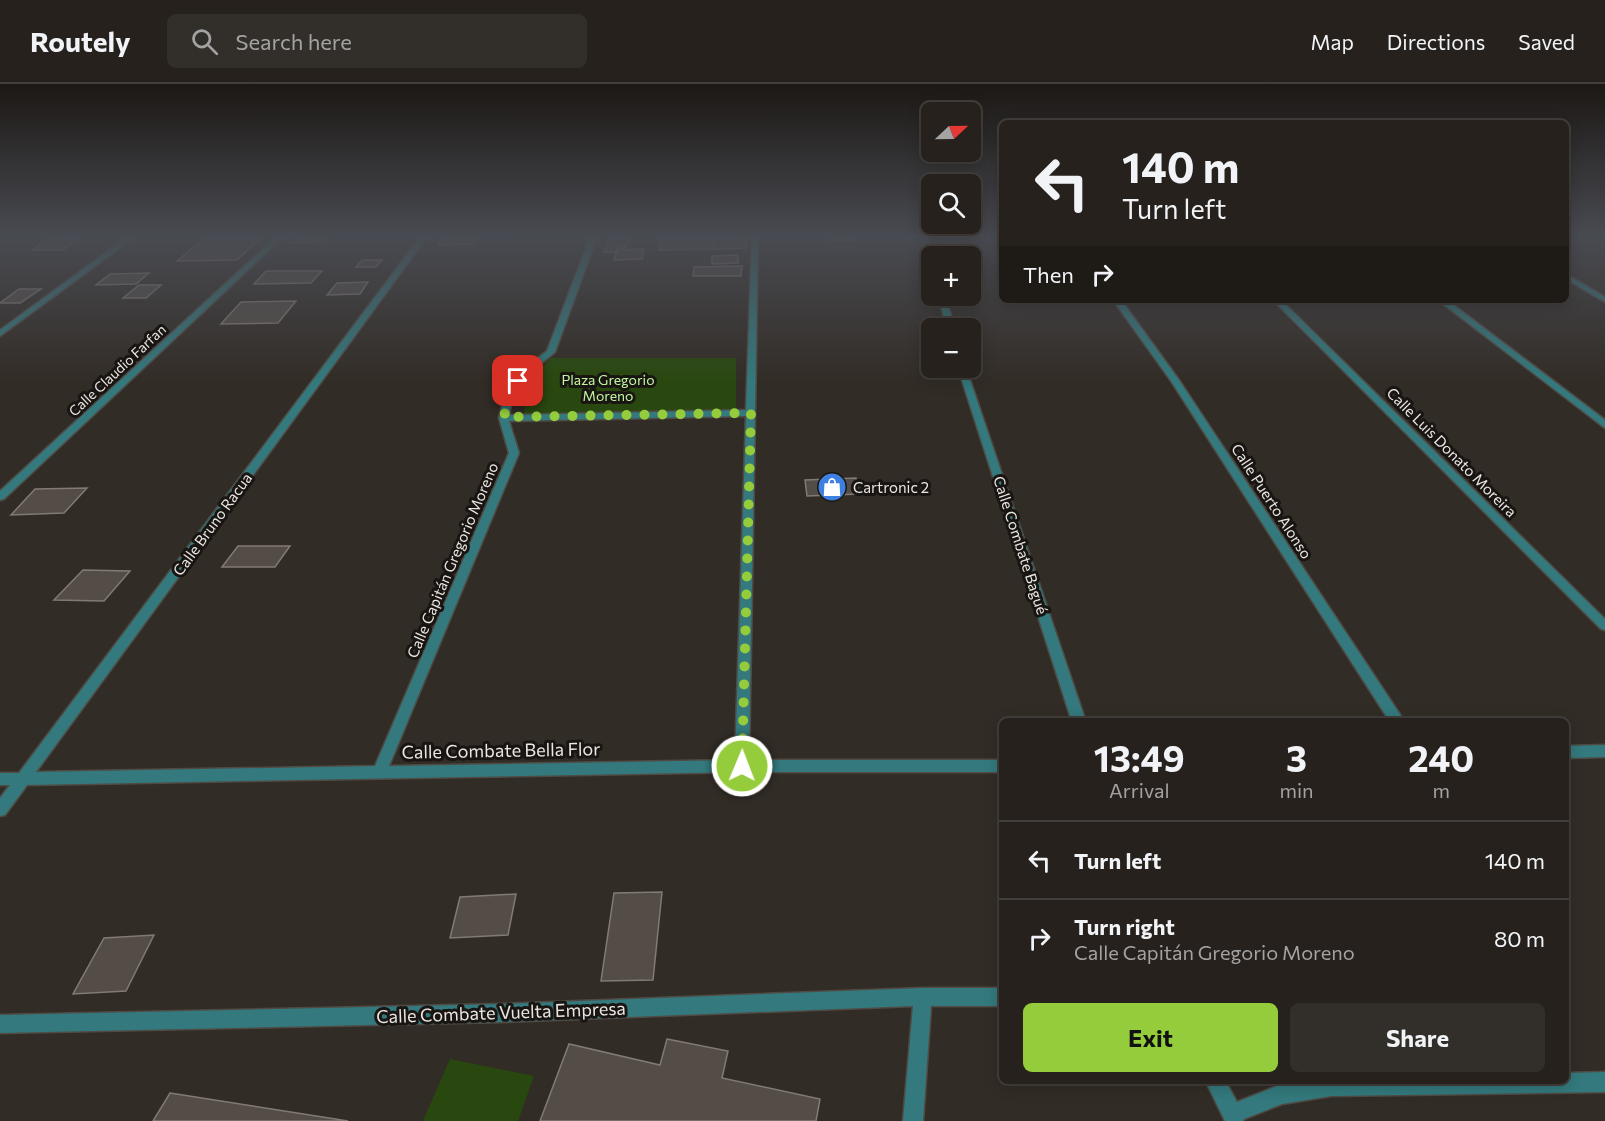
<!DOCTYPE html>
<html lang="en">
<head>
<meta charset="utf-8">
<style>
  :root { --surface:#26211c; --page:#322e29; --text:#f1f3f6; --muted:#a4a3a3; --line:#423e3b; --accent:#94cc3c }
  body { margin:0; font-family:Commissioner,sans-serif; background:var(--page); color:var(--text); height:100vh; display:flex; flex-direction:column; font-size:22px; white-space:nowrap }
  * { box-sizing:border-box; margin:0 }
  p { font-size:20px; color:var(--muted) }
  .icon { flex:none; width:33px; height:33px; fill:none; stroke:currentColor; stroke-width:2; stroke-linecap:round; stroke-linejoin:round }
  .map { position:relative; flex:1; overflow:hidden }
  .sheet { position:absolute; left:999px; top:634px; width:570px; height:366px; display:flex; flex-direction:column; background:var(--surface); border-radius:9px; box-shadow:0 3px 15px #0003,0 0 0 2px var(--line) }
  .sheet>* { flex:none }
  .guide { position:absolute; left:999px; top:36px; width:570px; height:183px; border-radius:9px; box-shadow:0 3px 15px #0003,0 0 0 2px var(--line); background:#26211c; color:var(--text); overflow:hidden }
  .needle { width:39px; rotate:68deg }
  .tools { position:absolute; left:921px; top:18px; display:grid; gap:12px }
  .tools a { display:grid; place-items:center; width:60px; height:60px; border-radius:9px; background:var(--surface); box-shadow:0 3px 15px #0003,0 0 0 2px var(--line); font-size:30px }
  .pin { position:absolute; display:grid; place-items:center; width:51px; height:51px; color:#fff; margin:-26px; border-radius:12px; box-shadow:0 3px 9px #0006 }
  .me { position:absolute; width:66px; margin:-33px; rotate:1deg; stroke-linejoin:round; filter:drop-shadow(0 0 4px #0008) }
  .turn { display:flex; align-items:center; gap:21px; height:126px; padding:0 24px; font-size:27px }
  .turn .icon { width:78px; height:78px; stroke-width:2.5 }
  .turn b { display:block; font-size:42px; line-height:51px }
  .then { display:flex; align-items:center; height:57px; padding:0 24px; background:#0003; gap:12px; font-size:22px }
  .eta { display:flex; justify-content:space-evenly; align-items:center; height:102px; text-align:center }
  .eta b { font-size:36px; font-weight:700; line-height:42px }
  .cta { display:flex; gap:12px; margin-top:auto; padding:12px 24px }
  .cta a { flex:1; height:69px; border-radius:9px; background:var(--accent); color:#111; font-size:24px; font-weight:700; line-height:69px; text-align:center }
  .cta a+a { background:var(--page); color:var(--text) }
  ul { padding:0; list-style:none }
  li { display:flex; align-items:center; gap:18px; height:78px; padding:0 24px; border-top:2px solid var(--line) }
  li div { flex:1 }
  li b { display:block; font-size:22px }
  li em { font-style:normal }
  header { display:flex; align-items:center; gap:36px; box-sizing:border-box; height:84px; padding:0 30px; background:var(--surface); border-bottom:2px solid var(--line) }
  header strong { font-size:28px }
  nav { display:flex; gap:33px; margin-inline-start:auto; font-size:21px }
  .search { width:420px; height:54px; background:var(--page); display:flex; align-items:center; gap:15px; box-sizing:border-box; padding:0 21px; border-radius:9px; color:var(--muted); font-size:22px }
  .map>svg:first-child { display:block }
  .green { fill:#29480f }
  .building { fill:#544d47; stroke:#827a74; stroke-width:1.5 }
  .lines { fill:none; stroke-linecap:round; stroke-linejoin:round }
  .minor-casing { stroke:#4f4a44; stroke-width:3 }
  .minor { fill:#33797d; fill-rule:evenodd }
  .route { stroke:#94cc3c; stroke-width:10; stroke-dasharray:0 18 }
  .labels { text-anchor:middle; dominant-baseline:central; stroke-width:6; stroke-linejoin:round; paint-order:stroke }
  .far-street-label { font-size:14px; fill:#eae6e2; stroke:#181512 }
  .far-park-label { font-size:14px; fill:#c2f7a0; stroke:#181512 }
  .street-label { font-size:15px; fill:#eae6e2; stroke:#181512 }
  .poi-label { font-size:15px; fill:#eae6e2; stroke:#181512; text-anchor:start }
  .near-street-label { font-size:18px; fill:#eae6e2; stroke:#181512 }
</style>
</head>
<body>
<header>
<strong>Routely</strong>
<div class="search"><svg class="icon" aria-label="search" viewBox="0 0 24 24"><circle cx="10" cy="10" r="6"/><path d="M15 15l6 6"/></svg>Search here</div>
<nav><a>Map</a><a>Directions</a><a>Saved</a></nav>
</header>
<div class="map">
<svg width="1605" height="1037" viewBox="0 0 1605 1037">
  <rect width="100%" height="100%" fill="#322c26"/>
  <path class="green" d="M551,274H736V329L524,333C526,306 532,294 551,274Z
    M450,975L534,992L518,1037H423Z"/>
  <path class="building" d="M51,153H80L63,166H32Z
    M206,153H262L237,176L177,177Z
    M297,153H326L321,158L291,159Z
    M443,153H477L473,160L438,161Z
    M609,153H642L628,154L625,164H618L617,168H604Z
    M714,153H746V164L713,165Z
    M714,153L713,165L659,166L662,154Z
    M830,153H854L855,157H830Z
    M644,165L642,175L614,176L617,166Z
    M738,171V179L712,180V172Z
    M362,176H382L376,183H356Z
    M742,182L741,192H693L694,183Z
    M266,187H322L311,199L254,200Z
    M149,189L136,200L96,201L110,190Z
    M368,198L360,210L327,211L337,199Z
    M139,201H161L146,214H123Z
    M19,205H41L20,219H0Z
    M296,217L278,239L221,240L241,218Z
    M856,394L859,410L807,412L805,396Z
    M87,404L64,429L11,431L35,405Z
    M238,462H290L275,483H222Z
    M83,486L130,487L104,517L54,516Z
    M662,808L653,896L601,897L614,809Z
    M516,810L508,851L450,854L460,813Z
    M154,851L126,907L73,910L104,854Z
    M667,955L728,967L722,994L820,1015L816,1037H540L569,960L660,981Z
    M170,1009L348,1037H153Z"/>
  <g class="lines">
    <g class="minor-casing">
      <path id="minor" d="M127,153H135L0,252V246Z
        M276,153H283L4,415L0,416V407Z
        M420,153H427L36,688L375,682L509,369L499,334L506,307L522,286L547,267L590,153H597L555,268L528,290L514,307L509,331L746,326L752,153H758L749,676H1002V688H742L27,701L5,731L0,732V714L10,701H0V689H19ZM746,332L735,676L389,682L519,369L509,337Z
        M920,153H926L933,172L932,184L928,182Z
        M1566,190L1605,213V218L1566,195Z
        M938,212H945L955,244H947Z
        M1113,216H1121L1179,296L1405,638H1390L1171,297Z
        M1273,216H1281L1605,535V546L1601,545Z
        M1438,216H1447L1605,336V344Z
        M958,284H966L1086,638H1072Z
        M1605,661V673L1566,674V662Z
        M923,904H1002V922H931L923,1037H903L913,922L502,938L0,949V931L502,920Z
        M1605,988V1008L1331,1012L1282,1020L1244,1035L1243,1037H1225L1206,998H1226L1237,1018L1282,1000L1300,998H1566V989Z"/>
    </g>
    <use href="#minor" class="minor"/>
  </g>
  <linearGradient id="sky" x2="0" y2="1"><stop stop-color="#1c1815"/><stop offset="0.51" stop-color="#494b52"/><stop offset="1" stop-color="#494b52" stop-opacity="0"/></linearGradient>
  <rect width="1605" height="299" fill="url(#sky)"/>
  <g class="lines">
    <path class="route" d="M518,297L510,307L504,333L751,329L742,682"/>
  </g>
  <defs>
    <g id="shop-disc" transform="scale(1.5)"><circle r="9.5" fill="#3f7fe0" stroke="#181512"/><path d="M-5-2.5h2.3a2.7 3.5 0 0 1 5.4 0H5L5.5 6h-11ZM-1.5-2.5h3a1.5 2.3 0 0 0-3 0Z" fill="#fff"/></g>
  </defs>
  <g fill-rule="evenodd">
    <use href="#shop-disc" x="832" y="403"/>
  </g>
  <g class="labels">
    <g class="far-street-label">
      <text transform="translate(117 286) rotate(-43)">Calle Claudio Farfan</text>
    </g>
    <g class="far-park-label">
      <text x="608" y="295">Plaza Gregorio<tspan x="608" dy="16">Moreno</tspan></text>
    </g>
    <g class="street-label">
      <text transform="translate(1452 368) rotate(45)">Calle Luis Donato Moreira</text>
      <text transform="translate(1272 417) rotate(57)">Calle Puerto Alonso</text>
      <text transform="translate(212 440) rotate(-54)">Calle Bruno Racua</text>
      <text transform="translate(1021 461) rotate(72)">Calle Combate Bagué</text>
      <text transform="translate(452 476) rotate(-67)">Calle Capitán Gregorio Moreno</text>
    </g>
    <g class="poi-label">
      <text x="853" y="403">Cartronic 2</text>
    </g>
    <g class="near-street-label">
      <text transform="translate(501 666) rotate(-1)">Calle Combate Bella Flor</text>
      <text transform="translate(501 928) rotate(-2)">Calle Combate Vuelta Empresa</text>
    </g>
  </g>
</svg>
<div class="tools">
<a><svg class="needle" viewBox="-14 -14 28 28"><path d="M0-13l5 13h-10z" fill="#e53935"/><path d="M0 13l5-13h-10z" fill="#a4a3a3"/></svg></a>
<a><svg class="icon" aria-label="search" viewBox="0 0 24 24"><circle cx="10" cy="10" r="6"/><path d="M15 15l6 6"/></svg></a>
<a>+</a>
<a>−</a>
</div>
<div class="pin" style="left:518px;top:297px;background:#d93025"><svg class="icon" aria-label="arrive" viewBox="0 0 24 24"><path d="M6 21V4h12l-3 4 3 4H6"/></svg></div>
<svg class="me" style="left:742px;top:682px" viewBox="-20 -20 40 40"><circle r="17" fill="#94cc3c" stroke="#fff" stroke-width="3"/><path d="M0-11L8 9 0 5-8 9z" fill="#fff"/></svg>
<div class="guide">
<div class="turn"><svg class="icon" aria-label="left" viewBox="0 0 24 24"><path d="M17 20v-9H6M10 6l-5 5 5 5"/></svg><div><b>140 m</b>Turn left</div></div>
<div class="then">Then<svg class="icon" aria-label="right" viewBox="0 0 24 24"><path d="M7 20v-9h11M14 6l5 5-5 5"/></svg></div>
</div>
<section class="sheet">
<div class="eta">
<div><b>13:49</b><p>Arrival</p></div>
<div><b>3</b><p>min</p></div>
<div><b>240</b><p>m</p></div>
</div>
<ul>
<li><svg class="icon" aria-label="left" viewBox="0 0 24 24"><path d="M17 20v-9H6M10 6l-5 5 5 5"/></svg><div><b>Turn left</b></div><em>140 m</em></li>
<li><svg class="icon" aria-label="right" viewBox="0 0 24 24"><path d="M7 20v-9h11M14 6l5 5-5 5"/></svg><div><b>Turn right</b><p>Calle Capitán Gregorio Moreno</p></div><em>80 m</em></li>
</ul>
<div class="cta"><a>Exit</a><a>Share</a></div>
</section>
</div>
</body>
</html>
